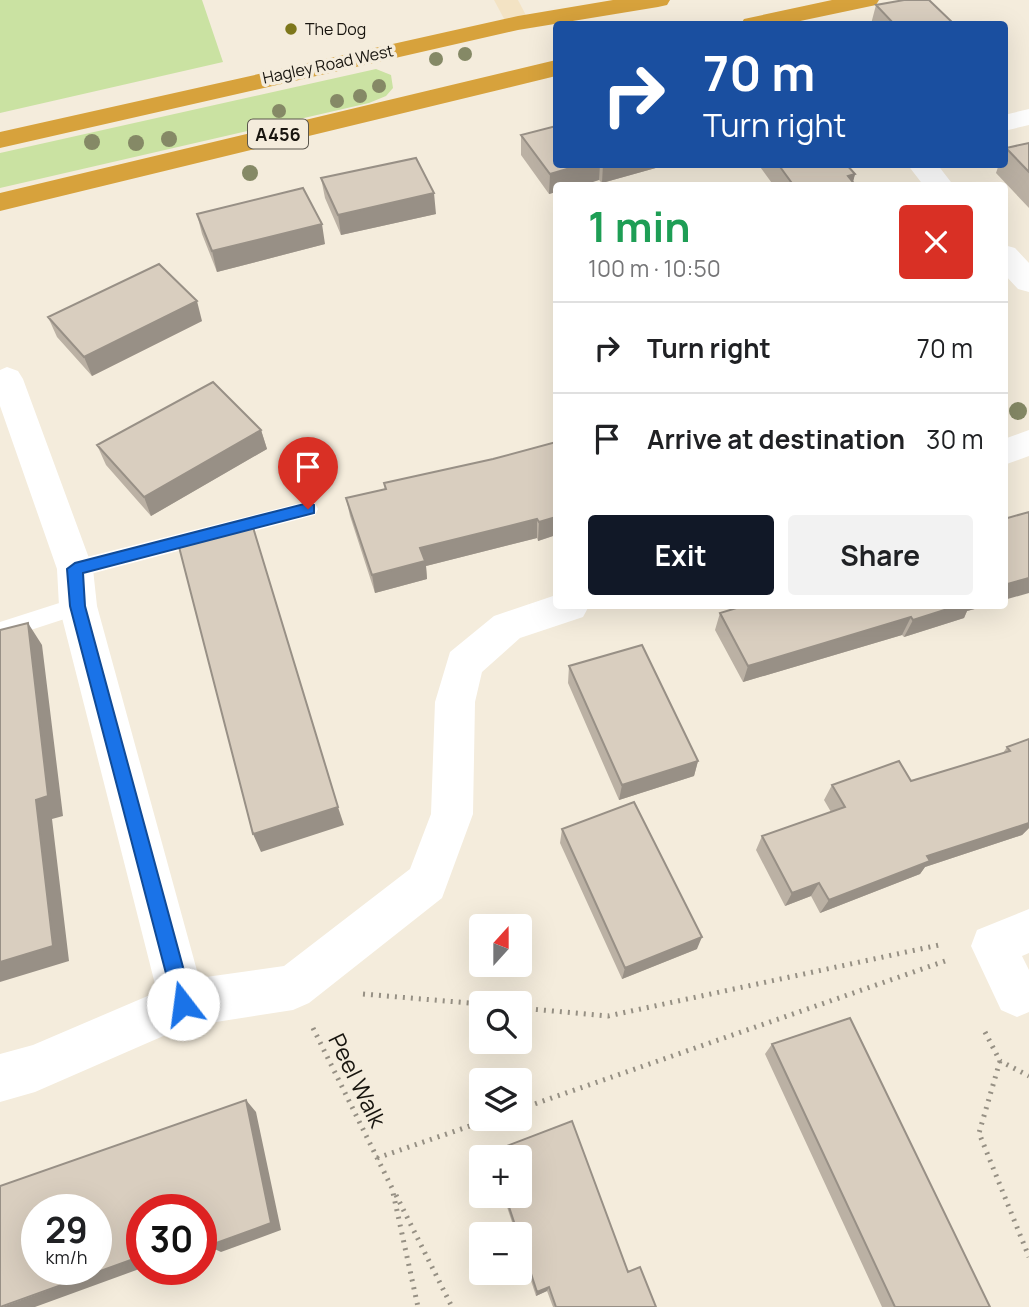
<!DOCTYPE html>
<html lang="en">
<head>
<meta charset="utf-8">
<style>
  :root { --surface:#fff; --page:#f2f2f2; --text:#202124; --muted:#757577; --line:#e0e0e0; --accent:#111827 }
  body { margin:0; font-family:Manrope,sans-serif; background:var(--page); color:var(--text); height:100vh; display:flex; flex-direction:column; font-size:26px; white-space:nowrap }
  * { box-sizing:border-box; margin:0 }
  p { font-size:23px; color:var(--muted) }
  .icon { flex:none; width:38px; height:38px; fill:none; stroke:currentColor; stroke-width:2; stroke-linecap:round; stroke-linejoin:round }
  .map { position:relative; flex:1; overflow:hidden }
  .drawer { position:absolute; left:553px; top:182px; width:455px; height:427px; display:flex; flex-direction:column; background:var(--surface); border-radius:7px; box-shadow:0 7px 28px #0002 }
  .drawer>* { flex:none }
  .guide { position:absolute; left:553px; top:21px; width:455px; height:147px; border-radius:7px; box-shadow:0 7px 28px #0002; background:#1a4fa0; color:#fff; overflow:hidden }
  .needle { width:46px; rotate:21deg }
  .controls { position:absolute; left:469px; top:914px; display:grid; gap:14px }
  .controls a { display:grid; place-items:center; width:63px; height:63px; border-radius:7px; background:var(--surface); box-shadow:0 7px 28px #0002; font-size:35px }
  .speed { position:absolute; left:21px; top:1194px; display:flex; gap:14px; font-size:35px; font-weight:700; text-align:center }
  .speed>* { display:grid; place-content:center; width:91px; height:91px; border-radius:50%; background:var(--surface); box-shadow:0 7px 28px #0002; line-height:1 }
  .speed small { font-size:18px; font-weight:400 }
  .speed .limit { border:10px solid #d22; background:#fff; color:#111 }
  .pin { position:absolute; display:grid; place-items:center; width:60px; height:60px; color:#fff; margin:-72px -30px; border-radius:50% 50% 50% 0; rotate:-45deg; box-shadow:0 0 7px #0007 }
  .pin .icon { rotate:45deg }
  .me { position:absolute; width:77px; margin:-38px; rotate:345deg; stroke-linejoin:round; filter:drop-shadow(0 0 5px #0008) }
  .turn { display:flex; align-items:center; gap:24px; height:147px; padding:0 35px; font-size:32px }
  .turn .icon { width:91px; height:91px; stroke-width:2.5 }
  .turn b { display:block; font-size:49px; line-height:60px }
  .round { display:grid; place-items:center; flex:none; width:74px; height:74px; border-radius:7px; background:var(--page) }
  .overview { display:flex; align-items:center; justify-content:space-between; height:119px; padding:0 35px }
  h1 { font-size:42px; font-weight:700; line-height:52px; color:#1e9e55 }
  .action { display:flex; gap:14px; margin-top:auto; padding:14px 35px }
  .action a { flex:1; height:80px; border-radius:7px; background:var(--accent); color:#fff; font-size:28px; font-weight:700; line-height:80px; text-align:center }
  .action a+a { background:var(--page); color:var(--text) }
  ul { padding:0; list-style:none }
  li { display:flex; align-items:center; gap:21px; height:91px; padding:0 35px; border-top:2px solid var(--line) }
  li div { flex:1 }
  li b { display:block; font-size:26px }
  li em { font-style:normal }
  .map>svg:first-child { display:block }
  .green { fill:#cae2a2 }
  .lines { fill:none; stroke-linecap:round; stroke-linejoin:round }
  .path { stroke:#969084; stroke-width:5; stroke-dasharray:2 6; stroke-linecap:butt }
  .lane { fill:#fff; fill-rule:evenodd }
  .street { fill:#fff; fill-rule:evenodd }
  .secondary { fill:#f3e3c4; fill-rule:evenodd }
  .highway { fill:#d7a23c; fill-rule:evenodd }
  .tree { fill:#858966 }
  .wall { fill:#bbb1a4 }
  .shaded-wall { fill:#989086 }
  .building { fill:#d9cebf; stroke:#989086; stroke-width:2; fill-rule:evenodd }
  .route { fill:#1a73e8; stroke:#114b97; stroke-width:2 }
  .poi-dot { fill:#7d771b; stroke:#f4ecdc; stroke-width:2.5 }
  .labels { text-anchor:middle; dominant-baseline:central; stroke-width:7; stroke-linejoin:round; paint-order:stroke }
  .far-poi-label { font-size:16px; fill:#18150f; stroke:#f4ecdc; text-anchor:start }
  .far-street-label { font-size:16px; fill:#18150f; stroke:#f4ecdc }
  .shield { fill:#f4ecdc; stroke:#5a564c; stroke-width:2 }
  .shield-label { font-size:18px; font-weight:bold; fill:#18150f }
  .near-street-label { font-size:23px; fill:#18150f; stroke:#f4ecdc }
</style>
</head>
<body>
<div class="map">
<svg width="1029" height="1307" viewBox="0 0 1029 1307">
  <rect width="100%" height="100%" fill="#f4ecdc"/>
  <path class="green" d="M0,0H202L223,62L0,113Z
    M376,69L391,75L393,88L386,96L369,103L0,188V153Z"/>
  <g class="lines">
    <path class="path" d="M363,994L481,1004
      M520,1008L608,1016L939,945
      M313,1028L392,1188L418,1307
      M985,1032L1000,1061L1029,1076
      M1000,1061L979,1133L1029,1257
      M520,1109L948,960
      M377,1158L493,1118
      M396,1195L452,1307"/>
    <path class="lane" d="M308,501L315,503L318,509L315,515L75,578L67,575L64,569L67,563L75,560Z
      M78,597L86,600L89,606L86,612L0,640V622Z"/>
    <path class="street" d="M1029,109V125L1004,131V115Z
      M907,164H937L954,186H924Z
      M1004,245L1015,248L1029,263V292L1018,289L1004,274Z
      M7,367L18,371L23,379L93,569L97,606L199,978L284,966L410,869L431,814L435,702L450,652L494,616L556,595V606H589L583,617L520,638L482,672L475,702L473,814L442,898L309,1003L293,1010L184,1027L35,1092L0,1102V1054L33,1045L157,992L59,606L57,569L0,406V370Z
      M1029,430V456L1004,465V439Z
      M1029,909V953L1022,956L1029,970V1012L1017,1017L1001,1010L971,946L977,930Z"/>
    <path class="secondary" d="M494,0H518L530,23L527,28H509Z"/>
    <path class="highway" d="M613,0H670L667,5L658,7L518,30L0,148V132L518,16Z
      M832,0H879L876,5L786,24H741L744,19Z
      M556,60V76L0,211V193Z"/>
  </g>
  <g class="tree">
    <circle cx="465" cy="54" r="7"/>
    <circle cx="436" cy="59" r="7"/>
    <circle cx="379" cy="86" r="7"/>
    <circle cx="360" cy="96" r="7"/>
    <circle cx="337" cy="101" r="7"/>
    <circle cx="279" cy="111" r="7"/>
    <circle cx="169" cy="139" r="8"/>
    <circle cx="92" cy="142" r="8"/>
    <circle cx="136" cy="143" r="8"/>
    <circle cx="250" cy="173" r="8"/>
    <circle cx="1018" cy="411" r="9"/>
  </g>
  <path class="wall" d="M876,5L954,24H871Z
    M521,135L556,164H670L602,183L599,180L556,186V192L549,194L521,155Z
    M1029,143V208L996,173L999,164H1004V151L1006,148Z
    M758,164H846L855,174L853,181L856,186H774Z
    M321,178L436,214L341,235L325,198Z
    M197,214L325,244L217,272L202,234Z
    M48,317L202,321L92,376L57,337Z
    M261,430L267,449L151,516L106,465L97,445Z
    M556,442V535L538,541L537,538L426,566L427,579L375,593L350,516L346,498L385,490L384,483L493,459Z
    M743,606H986L967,611L964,618L904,637L902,635L743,682L715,630L720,613Z
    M569,666L698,761L694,776L619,800L568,683Z
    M1029,739V828L1022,835L925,867L920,874L820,913L811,896L785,906L756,850L762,836L831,812L824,800L832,785L911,781L1003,753L1007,747Z
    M562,829L697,949L622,979L560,843Z
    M772,1044L990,1307H882L765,1054Z
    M572,1121L628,1272L640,1267L656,1307H553L547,1291L536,1296L520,1247V1234H516L503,1195H520V1157H492L491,1152Z"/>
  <path class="shaded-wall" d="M584,164H600L599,180L581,186H556V192L549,194L550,174Z
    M603,164H670L602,183Z
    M855,174L852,186L848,176Z
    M434,193L436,214L341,235L338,215Z
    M322,224L325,244L217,272L212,251Z
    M197,301L202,321L92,376L84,357Z
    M261,430L267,449L151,516L144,497Z
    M556,517V535L538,541L539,522Z
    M537,519V538L426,566L427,579L375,593L372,575L420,548Z
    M1029,578V593L1004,600V585Z
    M957,606H986L967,611L964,618L904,637L913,620Z
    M911,617L902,635L743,682L748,666Z
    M28,623L42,645L63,816L52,819L69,961L0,982V962L36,800Z
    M698,761L694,776L619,800L622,785Z
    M338,807L344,825L261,852L253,834Z
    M1029,817V828L1022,835L925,867L920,874L820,913L829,900L927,856Z
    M819,883L811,896L785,906L792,893Z
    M702,937L697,949L622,979L625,968Z
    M246,1100L256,1112L281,1230L221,1252L208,1246Z
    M206,1233L219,1240L201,1246V1235Z
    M142,1256V1268L35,1307H2Z
    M549,1287L547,1291L536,1296L537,1292Z"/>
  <path class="building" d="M904,0H929L954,24H894L876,5Z
    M556,126V164H584L550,174L521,135Z
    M1029,143V172L1006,148Z
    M416,158L434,193L338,215L321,178Z
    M778,164H846L855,174L848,176L856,186H794Z
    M303,188L322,224L212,251L197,214Z
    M159,264L197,301L84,357L48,317Z
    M213,382L261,430L144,497L97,445Z
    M556,442V517L539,522L537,519L420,548L425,561L372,575L346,498L386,489L384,483L493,459Z
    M1029,512V578L1004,585V519Z
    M252,524L338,807L253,834L178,543Z
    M743,606H957L913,620L911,617L748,666L720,613Z
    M28,623L48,796L36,800L53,946L0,962V630Z
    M642,645L698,761L622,785L569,666Z
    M1029,739V823L927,856L930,861L829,900L819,883L792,893L762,836L845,807L832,785L899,761L911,781L1010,751L1007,747Z
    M634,802L702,937L625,968L562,829Z
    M850,1018L990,1307H895L772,1044Z
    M246,1100L271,1223L208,1246L206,1233L201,1235V1209H142V1256L0,1307V1186ZM37,1209H96V1269H37Z
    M572,1121L628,1272L640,1267L656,1307H556L549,1287L537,1292L520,1240V1234H518L505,1195H520V1157H493L491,1152Z"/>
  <path class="route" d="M308,503L314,505V513L83,573L85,606L193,1004L190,1010L183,1013L176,1010L174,1004L70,606L67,569L75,563Z"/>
  <circle class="poi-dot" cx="291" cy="29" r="7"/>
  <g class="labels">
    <g class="far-poi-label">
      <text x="305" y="29">The Dog</text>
    </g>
    <g class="far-street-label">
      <text transform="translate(328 64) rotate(-12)">Hagley Road West</text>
    </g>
    <rect class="shield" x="248" y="119.5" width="60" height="29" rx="5"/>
    <g class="shield-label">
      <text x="278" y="134">A456</text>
    </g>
    <g class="near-street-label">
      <text transform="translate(358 1080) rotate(64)">Peel Walk</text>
    </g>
  </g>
</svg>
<div class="controls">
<a><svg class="needle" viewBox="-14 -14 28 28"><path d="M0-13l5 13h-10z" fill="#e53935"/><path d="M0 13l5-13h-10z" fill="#757577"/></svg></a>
<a><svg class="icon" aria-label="search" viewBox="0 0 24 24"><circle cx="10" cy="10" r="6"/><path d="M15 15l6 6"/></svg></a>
<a><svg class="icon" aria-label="layers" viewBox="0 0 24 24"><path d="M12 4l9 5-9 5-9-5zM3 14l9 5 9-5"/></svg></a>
<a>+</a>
<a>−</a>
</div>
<div class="speed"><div>29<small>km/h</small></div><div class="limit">30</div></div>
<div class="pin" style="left:308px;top:509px;background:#d93025"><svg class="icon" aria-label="arrive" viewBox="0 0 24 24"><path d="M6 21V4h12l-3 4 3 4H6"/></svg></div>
<svg class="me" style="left:183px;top:1004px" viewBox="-20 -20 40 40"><circle r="19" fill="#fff"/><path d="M0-13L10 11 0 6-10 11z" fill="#1a73e8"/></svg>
<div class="guide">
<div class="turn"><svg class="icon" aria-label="right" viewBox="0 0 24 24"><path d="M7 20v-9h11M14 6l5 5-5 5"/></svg><div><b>70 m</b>Turn right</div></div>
</div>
<section class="drawer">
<div class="overview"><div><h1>1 min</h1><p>100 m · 10:50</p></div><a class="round" style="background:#d93025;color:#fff"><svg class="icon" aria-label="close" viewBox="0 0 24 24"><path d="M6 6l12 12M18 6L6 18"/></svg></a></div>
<ul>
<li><svg class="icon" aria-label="right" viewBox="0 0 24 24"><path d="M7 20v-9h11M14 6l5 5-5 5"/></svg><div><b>Turn right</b></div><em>70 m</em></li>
<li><svg class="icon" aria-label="arrive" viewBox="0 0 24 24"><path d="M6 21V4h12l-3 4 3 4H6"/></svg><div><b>Arrive at destination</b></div><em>30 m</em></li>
</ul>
<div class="action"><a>Exit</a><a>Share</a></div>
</section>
</div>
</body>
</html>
